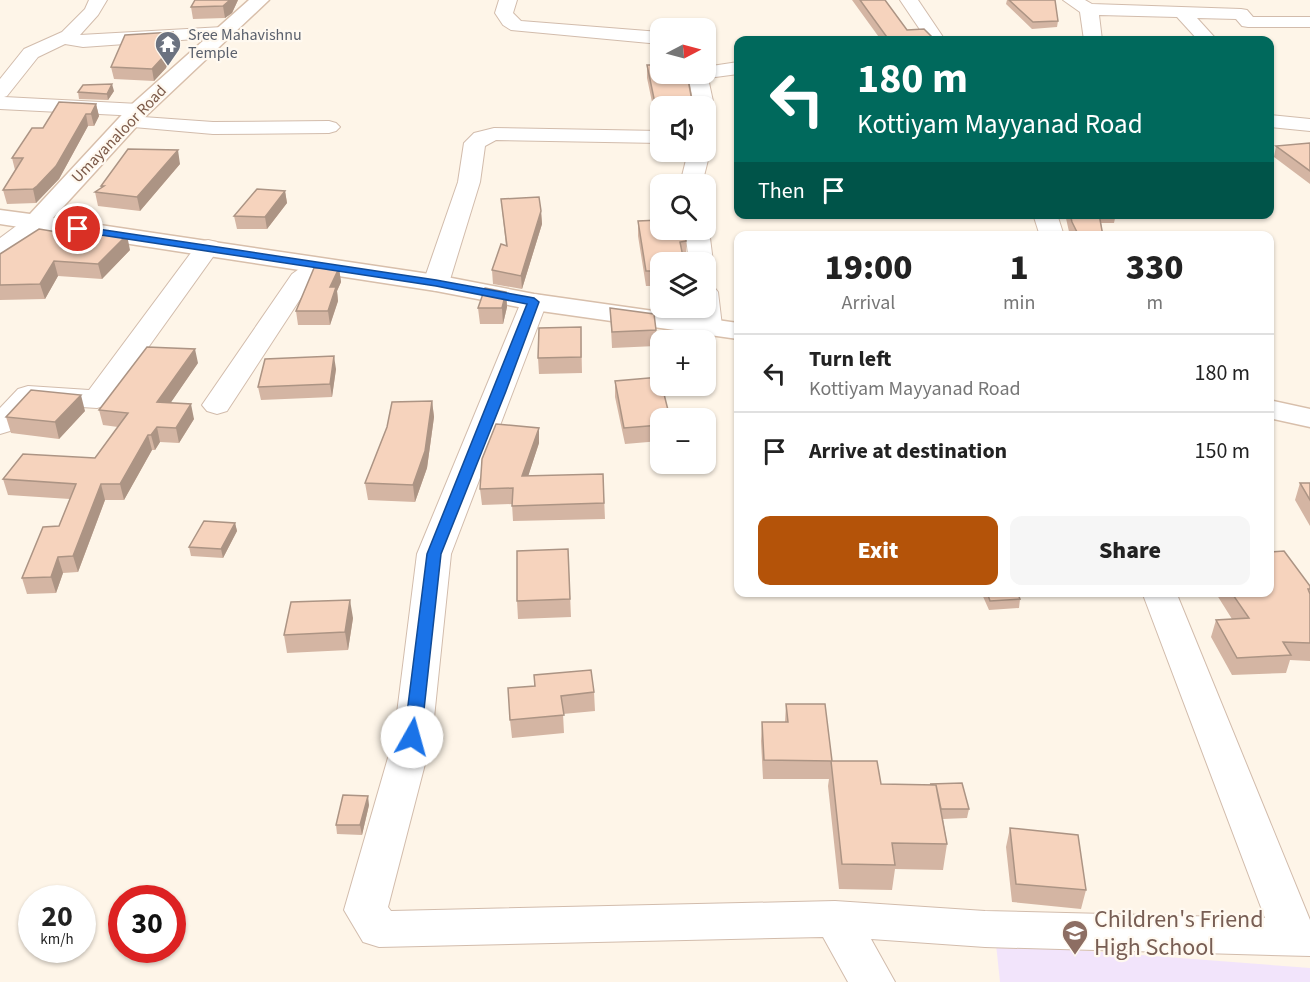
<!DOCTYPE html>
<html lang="en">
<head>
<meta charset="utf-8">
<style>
  :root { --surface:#fff; --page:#f6f6f6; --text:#222; --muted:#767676; --line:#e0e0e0; --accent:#b45309 }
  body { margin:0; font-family:"Source Sans 3",sans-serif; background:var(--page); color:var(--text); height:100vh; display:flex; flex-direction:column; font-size:22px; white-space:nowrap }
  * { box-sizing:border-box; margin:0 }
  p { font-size:20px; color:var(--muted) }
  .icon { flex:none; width:33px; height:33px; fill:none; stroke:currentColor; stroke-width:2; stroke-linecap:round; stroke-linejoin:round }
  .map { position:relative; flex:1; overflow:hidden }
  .side { position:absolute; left:734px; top:231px; width:540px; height:366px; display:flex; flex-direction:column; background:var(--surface); border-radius:12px; box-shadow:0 2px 4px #0004 }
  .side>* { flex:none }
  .top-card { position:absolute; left:734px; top:36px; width:540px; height:183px; border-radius:12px; box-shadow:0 2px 4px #0004; background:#00695c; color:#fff; overflow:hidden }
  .needle { width:39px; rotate:84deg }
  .buttons { position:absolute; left:650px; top:18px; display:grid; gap:12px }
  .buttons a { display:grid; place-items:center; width:66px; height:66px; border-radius:12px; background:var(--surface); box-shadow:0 2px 4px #0004; font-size:30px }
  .speed { position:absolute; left:18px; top:885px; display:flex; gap:12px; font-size:30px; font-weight:700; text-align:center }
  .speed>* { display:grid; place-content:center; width:78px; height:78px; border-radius:50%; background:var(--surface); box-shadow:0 2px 4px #0004; line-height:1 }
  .speed small { font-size:15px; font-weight:400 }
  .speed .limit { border:9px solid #d22; background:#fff; color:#111 }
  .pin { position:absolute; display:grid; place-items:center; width:51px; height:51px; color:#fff; margin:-26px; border:3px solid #fff; border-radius:50%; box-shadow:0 2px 6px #0007 }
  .me { position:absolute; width:66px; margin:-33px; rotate:7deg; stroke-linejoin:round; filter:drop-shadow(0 0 4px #0008) }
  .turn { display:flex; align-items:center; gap:21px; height:126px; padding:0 24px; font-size:27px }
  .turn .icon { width:78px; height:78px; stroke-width:2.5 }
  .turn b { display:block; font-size:42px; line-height:51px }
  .then { display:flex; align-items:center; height:57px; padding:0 24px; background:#0003; gap:12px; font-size:22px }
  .eta { display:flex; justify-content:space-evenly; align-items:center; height:102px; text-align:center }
  .eta b { font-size:36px; font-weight:800; line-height:42px }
  .primary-button { display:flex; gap:12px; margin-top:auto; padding:12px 24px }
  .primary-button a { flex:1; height:69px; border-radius:12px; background:var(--accent); color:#fff; font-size:24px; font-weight:800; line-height:69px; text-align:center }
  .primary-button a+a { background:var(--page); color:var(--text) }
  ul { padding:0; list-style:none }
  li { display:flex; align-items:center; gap:18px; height:78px; padding:0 24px; border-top:2px solid var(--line) }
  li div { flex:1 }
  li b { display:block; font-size:22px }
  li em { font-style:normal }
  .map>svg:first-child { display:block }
  .education { fill:#f2e4fb }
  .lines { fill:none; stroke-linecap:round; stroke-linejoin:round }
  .street-casing { stroke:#d2bcac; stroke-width:2 }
  .secondary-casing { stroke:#d8bfab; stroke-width:3 }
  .street { fill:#fff; fill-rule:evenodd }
  .secondary { fill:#fff; fill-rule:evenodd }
  .wall { fill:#d4b5a3 }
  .shaded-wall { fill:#ac9484 }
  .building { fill:#f6d3bd; stroke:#ac9484; stroke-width:1.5 }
  .route { fill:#1a73e8; stroke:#114b97; stroke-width:1.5 }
  .labels { text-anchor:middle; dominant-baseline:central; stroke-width:4.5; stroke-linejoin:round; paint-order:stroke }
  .far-worship-label { font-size:16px; fill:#5b616d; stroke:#fff9f0; text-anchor:start }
  .far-street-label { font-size:16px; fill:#7c5a49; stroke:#fff9f0 }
  .near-education-label { font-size:24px; fill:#785e54; stroke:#fff9f0; text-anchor:start }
</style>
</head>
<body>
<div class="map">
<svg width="1310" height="982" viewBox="0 0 1310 982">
  <rect width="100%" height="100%" fill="#fef5e8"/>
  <path class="education" d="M996,944L1310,968V982H1000Z"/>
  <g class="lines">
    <g class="street-casing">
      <path id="street" d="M89,0H107L98,15L80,35L223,27L229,28L232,32L229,36L223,37L83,47L65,44L38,57L7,96L4,97L139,104L146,106L149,110L146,114L139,116L0,109V79L24,49L62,32L85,9Z
        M499,0H517L513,13L521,21L660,32V44L511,30L503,25L495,13Z
        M900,0H918L945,40H927Z
        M1063,0H1085L1092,4L1241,9L1247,10L1253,17H1310V27H1248L1242,26L1236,19L1197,18L1217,40H1198L1177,17L1099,15L1102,40H1084L1080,12Z
        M738,62V74L708,78L714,106L711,110L705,112V106H694L688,74H705V67Z
        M1269,115L1310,119V131L1269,127Z
        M129,116L213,122L329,121L336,123L340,127L336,131L329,133L213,134L122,126L119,122L122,118Z
        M494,128L660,131V143L496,140L485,146L480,182L449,283L445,288L436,291L427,288L423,283L458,182L464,143L474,133Z
        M705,147L710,152L702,184H680L688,152H705Z
        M1033,214H1057L1064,236H1040Z
        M35,216L43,218L47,223L43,228L9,255L0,257V238L27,218Z
        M705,225L709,230L713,262L710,267L705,268V262H689L685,230H705Z
        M208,240L217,242L220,247L107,405L97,408L35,404L10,431L0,434V408L18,389L28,386L89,390L199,242Z
        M318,259L327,262L331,267L310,284L227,411L217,414L207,411L202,405L292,274L309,262Z
        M705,284L714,287L718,292L722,326L718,332L709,334L700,332L696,326L694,308H705Z
        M534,294L543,296L547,302L451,554L432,737L388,907L391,911L835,901L985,911L1265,918L1142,592H1176L1310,920V956L985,947L871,939L895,982H848L823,937L379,947L363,942L344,910L394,737L417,554L521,302L525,296Z"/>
    </g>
    <g class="secondary-casing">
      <path id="secondary" d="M249,0H269L147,115L53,218L436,275L534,294L738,323V339L534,310L436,291L0,224V210L30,214L131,105Z
        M1269,400L1310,409V427L1269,418Z"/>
    </g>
    <use href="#street" class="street"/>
    <use href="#secondary" class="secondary"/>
  </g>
  <path class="wall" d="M238,0L232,13L225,18L193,19L191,7Z
    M852,0H885L907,30L935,40H881Z
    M1007,0H1055L1058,21L1057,27L1032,29L1006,4Z
    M175,43L166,68L154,81L114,79L111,67Z
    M647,65L660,106V126H657L647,78Z
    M114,91L108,100L79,99L78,92Z
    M96,104L99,116L94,126H88L59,179L36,203L7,204L3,190L15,170L12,158L43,128Z
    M1310,143V184L1274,157L1276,146Z
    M180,164L140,211L98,206L95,192L101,188V186Z
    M285,191L287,203L267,229H237L234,216Z
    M501,199L541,211L542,224L522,289L493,284L492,270L506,246Z
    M1065,214H1116L1114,223H1101L1103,236H1070Z
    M638,221L686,241V256L660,262V286H646L638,236Z
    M130,250L102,279L58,276L45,299L0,300V254Z
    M339,268L341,282L337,291L338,301L330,325H298L296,311Z
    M506,292L507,307L503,324H480L478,308Z
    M610,308L656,330V346L612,348Z
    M581,327L582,373L539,374L538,358Z
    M198,363L170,403L194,419L179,443L160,442L155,450H152L124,500H105L78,572L63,573L56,593L27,594L22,578L59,526L70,499L8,495L3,479L95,458L118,427L103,425L99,410Z
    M336,369L332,397L261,400L258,387Z
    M615,381L660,418V441L625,444L615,397Z
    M432,401L434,417L427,468L415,502L368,500L365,483Z
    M85,411L59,439L11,433L6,417Z
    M539,428V443L528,476L603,474L605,519L513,521L512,504L482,505L480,489Z
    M1300,483H1310V526L1295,500Z
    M235,523L237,531L223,558L191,556L189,547Z
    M568,549L571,617L518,619L517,601Z
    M1310,586V661L1290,660L1286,673L1232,675L1211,637L1216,620L1232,619L1215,592H1269Z
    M981,592H1017L1020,599L1019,608L989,610Z
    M353,618L348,650L287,653L284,635Z
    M534,675L594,692L595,711L563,714L564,733L512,738L510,720L534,686Z
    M786,704L832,761L881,784L969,809L967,818L943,819L947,844L943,870L895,869L892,890L839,889L828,786L829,779H763L761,741L762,722H785Z
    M369,805L362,835L337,834L336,825Z
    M1010,828L1086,890L1081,909L1012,902L1006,847Z"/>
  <path class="shaded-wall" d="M230,0H238L232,13L225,18L223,6Z
    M173,32L175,43L166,68L154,81L152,69Z
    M112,84L114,91L108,100L107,94Z
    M96,104L99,116L94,126L91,114Z
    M86,114L88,126L59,179L36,203L33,189Z
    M178,150L180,164L140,211L137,197Z
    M285,191L287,203L267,229L265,217Z
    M541,211L542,224L522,289L521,276Z
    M127,235L130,250L102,279L98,264Z
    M54,261L58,276L45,299L40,284Z
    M339,268L341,282L337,291L338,301L330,325L328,311L330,287Z
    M506,292L507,307L503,324L502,308Z
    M195,349L198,363L161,417L157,402Z
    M334,356L336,369L332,397L330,384Z
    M81,395L85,411L59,439L55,422Z
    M432,401L434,417L427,468L415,502L413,485Z
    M191,404L194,419L179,443L176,428Z
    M157,427L160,442L155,450L151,435Z
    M539,428V443L523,492L522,476Z
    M148,435L152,450L124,500L120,484Z
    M101,484L105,500L78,572L73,556Z
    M235,523L237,531L223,558L221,549Z
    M58,557L63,573L56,593L51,577Z
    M350,600L353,618L348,650L345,632Z
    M368,796L369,805L362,835L360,825Z"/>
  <path class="building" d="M195,0H230L223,6L191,7Z
    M860,0H885L907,30L924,29L935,40H889Z
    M1009,0H1055L1058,21L1033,22Z
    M173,32L164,56L152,69L111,67L125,35Z
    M647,65H660V74H687L693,106H660V113H657Z
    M112,84L107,94L78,92L83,85Z
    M59,102L96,104L91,114H86L56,166L37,186L33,189L3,190L23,158H12L32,128H43Z
    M1310,143V171L1276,146Z
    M128,149L178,150L137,197L95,192L104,186H101Z
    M257,189L285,191L265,217L234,216Z
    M539,197L541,211L521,276L492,270L501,244L507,246L501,199Z
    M1070,214H1099L1103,236H1079L1072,222Z
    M660,220V230H685L686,241L680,242L684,262H660V271H646L638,221Z
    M39,229L87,237L92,232L127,235L98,264L54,261L40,284L0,285V254Z
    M314,268H339L330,287H336L328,311H296Z
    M485,288L506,292L502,308H478Z
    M610,308L654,314L656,330L612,332Z
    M581,327V357L538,358L539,328Z
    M147,347L195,349L157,402L191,404L176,428L157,427L151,435H148L120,484H101L73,556L58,557L51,577L22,578L43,527L59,526L76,484L3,479L23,454L95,458L128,413L99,410Z
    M334,356L330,384L258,387L265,359Z
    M660,377V386H662L670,418H660V425L624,428L615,381Z
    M31,390L81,395L55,422L6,417Z
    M432,401L425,451L413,485L365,483L387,427L392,402Z
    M496,424L539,428L522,476L603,474L604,503L512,506L513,488L480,489L482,459Z
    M1300,483H1310V500Z
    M204,521L235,523L221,549L189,547Z
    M568,549L570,599L517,601V551Z
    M1284,551L1310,586V589H1308L1310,594V643L1283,642L1291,655L1237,658L1216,620L1249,618L1231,592H1269V552Z
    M987,592H1017L1020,599L990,601Z
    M350,600L345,632L284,635L291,602Z
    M591,670L594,692L561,696L564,715L510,720L508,688L535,686L534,675Z
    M786,704H825L832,761L764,760L762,722H788Z
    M831,761H877L881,784L936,785L947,844L892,843L895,865L842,864Z
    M962,783L969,809H941L936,785L930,784Z
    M343,795L368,796L360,825H336Z
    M1010,828L1078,835L1086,890L1016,884Z"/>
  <path class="route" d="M78,226L436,280L534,298L539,302L506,391L441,554L421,737L418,742H407L404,737L427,554L527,304L436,286L75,231L73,229Z"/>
  <defs>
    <g id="temple-pin" transform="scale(1.35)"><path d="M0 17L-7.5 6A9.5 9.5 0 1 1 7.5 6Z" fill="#6b7280" stroke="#fff9f0"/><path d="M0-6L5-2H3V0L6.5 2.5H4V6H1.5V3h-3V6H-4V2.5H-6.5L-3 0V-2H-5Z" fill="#fff"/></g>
    <g id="school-pin" transform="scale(1.35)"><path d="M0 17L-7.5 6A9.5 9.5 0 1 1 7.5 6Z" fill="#8d6e63" stroke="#fff9f0"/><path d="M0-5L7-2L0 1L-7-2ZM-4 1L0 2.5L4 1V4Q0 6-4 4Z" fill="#fff"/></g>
  </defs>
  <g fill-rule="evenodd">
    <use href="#temple-pin" x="168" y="44"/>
    <use href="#school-pin" x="1075" y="933"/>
  </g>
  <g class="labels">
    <g class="far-worship-label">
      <text x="188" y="35">Sree Mahavishnu<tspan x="188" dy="18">Temple</tspan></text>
    </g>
    <g class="far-street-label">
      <text transform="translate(119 134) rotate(-46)">Umayanaloor Road</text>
    </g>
    <g class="near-education-label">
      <text x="1094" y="919">Children's Friend<tspan x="1094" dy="28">High School</tspan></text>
    </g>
  </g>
</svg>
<div class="buttons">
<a><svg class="needle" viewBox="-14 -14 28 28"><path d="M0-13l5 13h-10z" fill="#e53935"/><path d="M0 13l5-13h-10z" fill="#767676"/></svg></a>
<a><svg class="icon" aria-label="sound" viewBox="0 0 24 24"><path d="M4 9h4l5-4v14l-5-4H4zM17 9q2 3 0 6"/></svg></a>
<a><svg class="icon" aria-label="search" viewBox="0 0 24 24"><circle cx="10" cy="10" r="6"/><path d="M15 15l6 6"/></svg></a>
<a><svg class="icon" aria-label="layers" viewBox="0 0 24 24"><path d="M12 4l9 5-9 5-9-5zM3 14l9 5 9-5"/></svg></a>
<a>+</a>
<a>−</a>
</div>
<div class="speed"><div>20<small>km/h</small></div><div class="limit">30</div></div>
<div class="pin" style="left:78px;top:229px;background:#d93025"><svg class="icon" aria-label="arrive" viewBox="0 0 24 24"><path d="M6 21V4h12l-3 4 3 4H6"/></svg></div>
<svg class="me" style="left:412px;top:737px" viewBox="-20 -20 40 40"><circle r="19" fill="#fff"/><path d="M0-13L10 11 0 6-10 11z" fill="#1a73e8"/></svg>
<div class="top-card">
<div class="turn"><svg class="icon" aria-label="left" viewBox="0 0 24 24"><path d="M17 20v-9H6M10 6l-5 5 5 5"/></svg><div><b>180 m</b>Kottiyam Mayyanad Road</div></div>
<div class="then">Then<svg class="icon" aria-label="arrive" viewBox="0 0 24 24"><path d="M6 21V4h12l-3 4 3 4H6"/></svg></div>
</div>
<section class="side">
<div class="eta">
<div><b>19:00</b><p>Arrival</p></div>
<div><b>1</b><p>min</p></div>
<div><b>330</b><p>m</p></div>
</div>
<ul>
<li><svg class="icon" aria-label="left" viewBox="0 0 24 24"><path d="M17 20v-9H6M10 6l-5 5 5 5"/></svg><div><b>Turn left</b><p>Kottiyam Mayyanad Road</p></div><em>180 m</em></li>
<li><svg class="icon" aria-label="arrive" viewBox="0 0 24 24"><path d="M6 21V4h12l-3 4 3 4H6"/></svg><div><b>Arrive at destination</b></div><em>150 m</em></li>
</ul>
<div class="primary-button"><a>Exit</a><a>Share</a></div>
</section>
</div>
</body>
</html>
